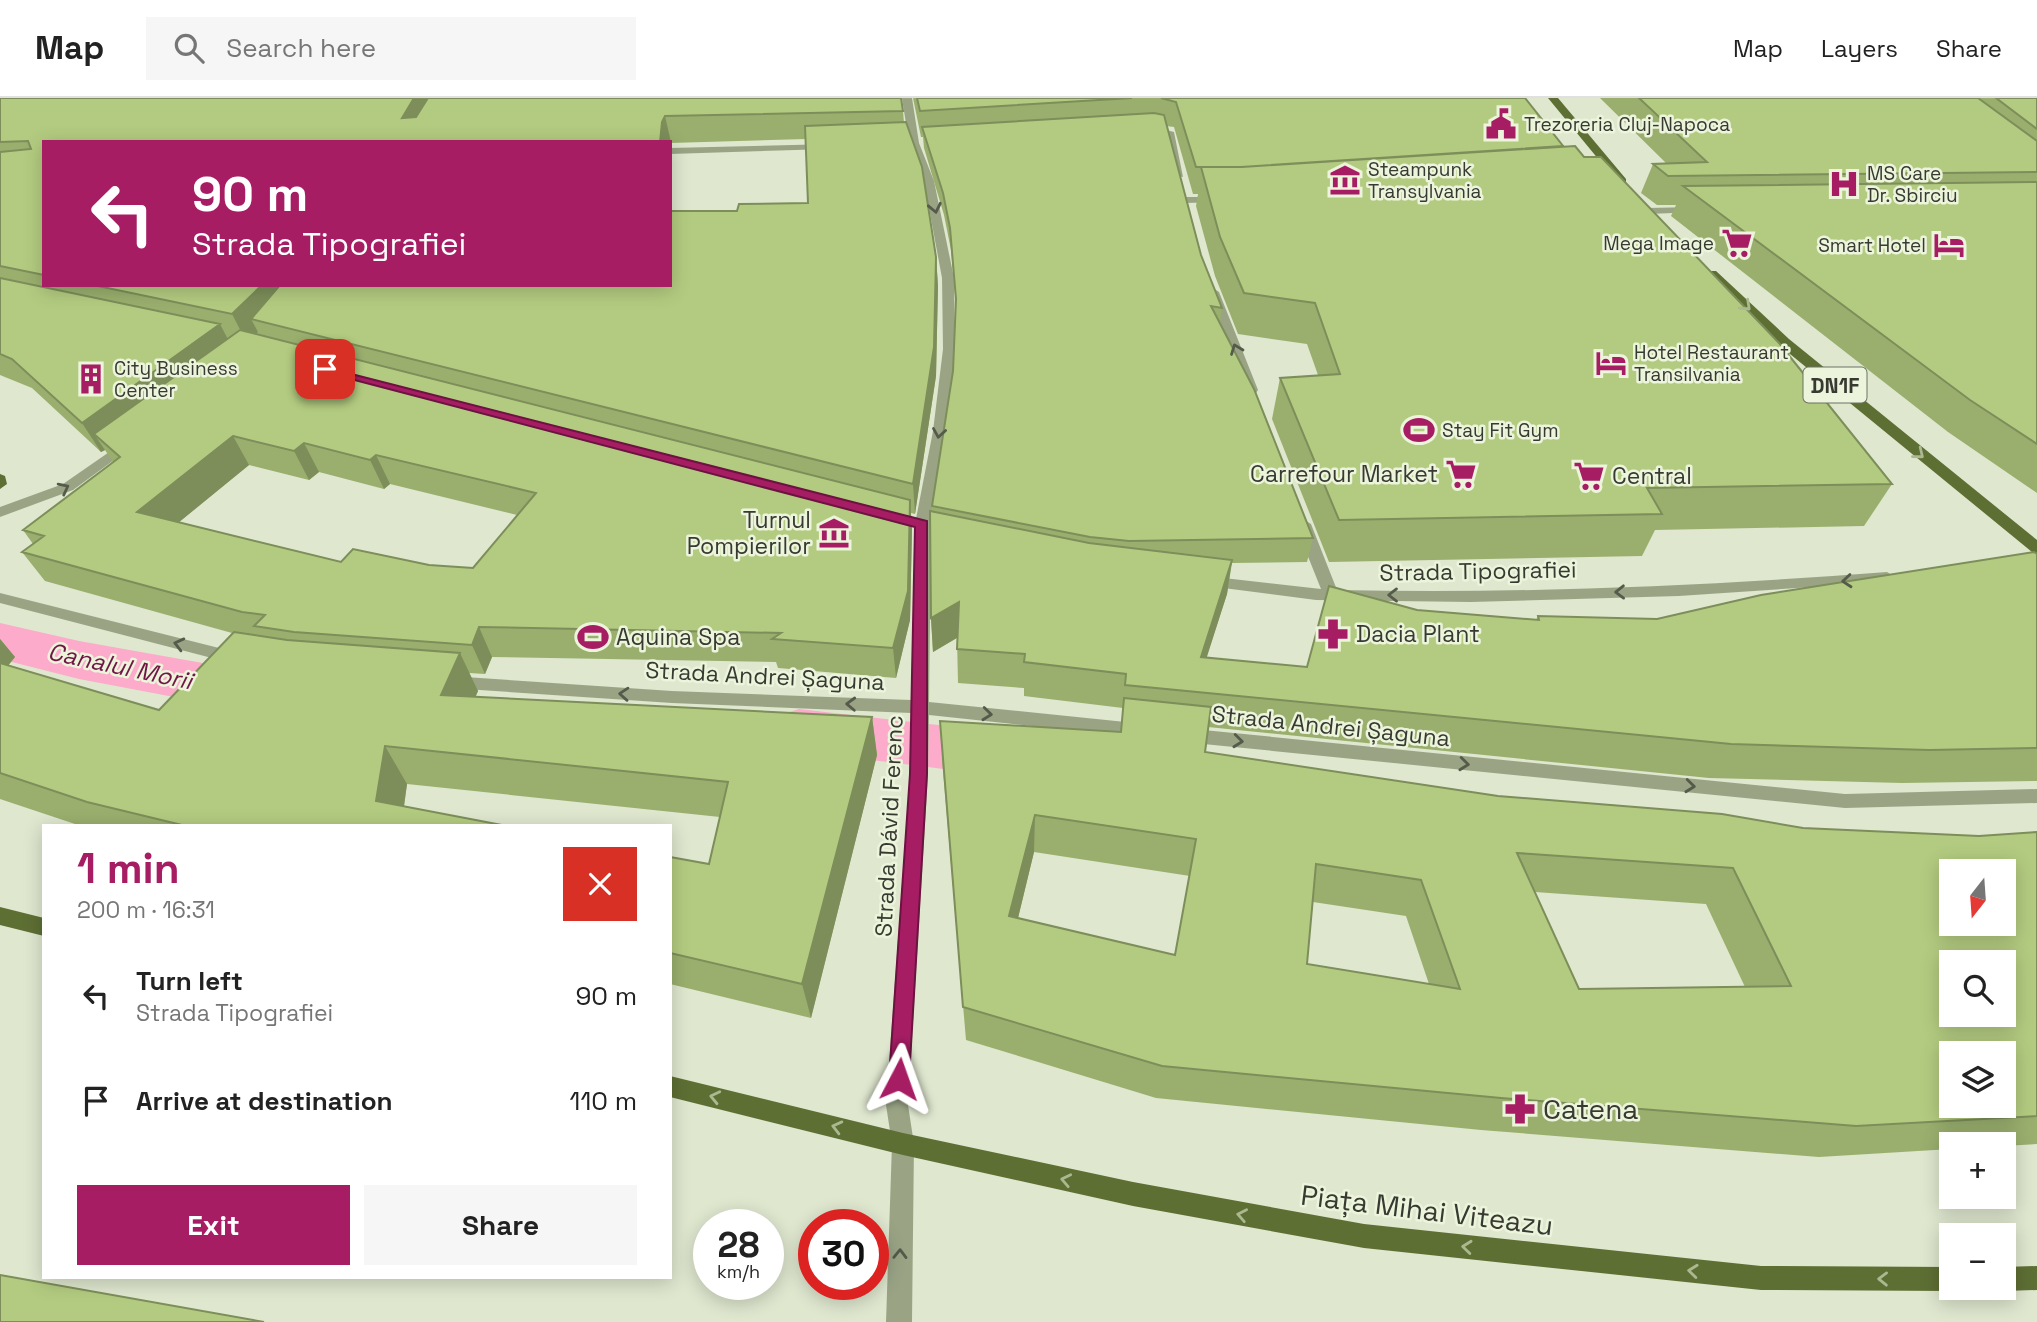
<!DOCTYPE html>
<html lang="en">
<head>
<meta charset="utf-8">
<style>
  :root { --surface:#fff; --page:#f6f6f6; --text:#222; --muted:#767676; --line:#e0e0e0; --accent:#a61d64 }
  body { margin:0; font-family:"Space Grotesk",sans-serif; background:var(--page); color:var(--text); height:100vh; display:flex; flex-direction:column; font-size:26px; white-space:nowrap }
  * { box-sizing:border-box; margin:0 }
  p { font-size:23px; color:var(--muted) }
  .icon { flex:none; width:38px; height:38px; fill:none; stroke:currentColor; stroke-width:2; stroke-linecap:round; stroke-linejoin:round }
  .map { position:relative; flex:1; overflow:hidden }
  .panel { position:absolute; left:42px; top:726px; width:630px; height:455px; display:flex; flex-direction:column; background:var(--surface); border-radius:0px; box-shadow:0 4px 18px #0003 }
  .panel>* { flex:none }
  .top-card { position:absolute; left:42px; top:42px; width:630px; height:147px; border-radius:0px; box-shadow:0 4px 18px #0003; background:#a61d64; color:#fff; overflow:hidden }
  .needle { width:46px; rotate:197deg }
  .tools { position:absolute; left:1939px; top:761px; display:grid; gap:14px }
  .tools a { display:grid; place-items:center; width:77px; height:77px; border-radius:0px; background:var(--surface); box-shadow:0 4px 18px #0003; font-size:35px }
  .speed { position:absolute; left:693px; top:1111px; display:flex; gap:14px; font-size:35px; font-weight:700; text-align:center }
  .speed>* { display:grid; place-content:center; width:91px; height:91px; border-radius:50%; background:var(--surface); box-shadow:0 4px 18px #0003; line-height:1 }
  .speed small { font-size:18px; font-weight:400 }
  .speed .limit { border:10px solid #d22; background:#fff; color:#111 }
  .pin { position:absolute; display:grid; place-items:center; width:60px; height:60px; color:#fff; margin:-30px; border-radius:14px; box-shadow:0 4px 10px #0006 }
  .me { position:absolute; width:77px; margin:-38px; rotate:4deg; stroke-linejoin:round; filter:drop-shadow(0 0 5px #0008) }
  .turn { display:flex; align-items:center; gap:24px; height:147px; padding:0 35px; font-size:32px }
  .turn .icon { width:91px; height:91px; stroke-width:2.5 }
  .turn b { display:block; font-size:49px; line-height:60px }
  .round { display:grid; place-items:center; flex:none; width:74px; height:74px; border-radius:0px; background:var(--page) }
  .head { display:flex; align-items:center; justify-content:space-between; height:119px; padding:0 35px }
  h1 { font-size:42px; font-weight:700; line-height:52px; color:var(--accent) }
  .cta { display:flex; gap:14px; margin-top:auto; padding:14px 35px }
  .cta a { flex:1; height:80px; border-radius:0px; background:var(--accent); color:#fff; font-size:28px; font-weight:700; line-height:80px; text-align:center }
  .cta a+a { background:var(--page); color:var(--text) }
  ul { padding:0; list-style:none }
  li { display:flex; align-items:center; gap:21px; height:105px; padding:0 35px }
  li div { flex:1 }
  li b { display:block; font-size:26px }
  li em { font-style:normal }
  header { display:flex; align-items:center; gap:42px; box-sizing:border-box; height:98px; padding:0 35px; background:var(--surface); border-bottom:2px solid var(--line) }
  header strong { font-size:33px }
  nav { display:flex; gap:38px; margin-inline-start:auto; font-size:24px }
  .search { width:490px; height:63px; background:var(--page); display:flex; align-items:center; gap:18px; box-sizing:border-box; padding:0 24px; border-radius:0px; color:var(--muted); font-size:26px }
  .map>svg:first-child { display:block }
  .lines { fill:none; stroke-linecap:round; stroke-linejoin:round }
  .canal { fill:#fcabca; fill-rule:evenodd }
  .minor { fill:#9aa485; fill-rule:evenodd }
  .major { fill:#5e6f34; fill-rule:evenodd }
  .wall { fill:#9aaf6e; fill-rule:evenodd }
  .shaded-wall { fill:#7d8e5a }
  .building { fill:#b3cb80; stroke:#7d8e5a; stroke-width:2; fill-rule:evenodd }
  .oneway { stroke:#555a4a }
  .oneway2 { stroke:#acb890 }
  .route { fill:#a61d64; stroke:#6c1341; stroke-width:2 }
  .labels { text-anchor:middle; dominant-baseline:central; stroke-width:5; stroke-linejoin:round; paint-order:stroke }
  .far-poi-label { font-size:19px; fill:#373a31; stroke:#ecf4dc; text-anchor:start }
  .shield { fill:#ecf4dc; stroke:#6d7264; stroke-width:2 }
  .shield-label { font-size:21px; font-weight:bold; fill:#373a31 }
  .poi-label { font-size:23px; fill:#373a31; stroke:#ecf4dc; text-anchor:start }
  .street-label { font-size:23px; fill:#373a31; stroke:#ecf4dc }
  .water-label { font-size:24px; font-style:italic; fill:#711644; stroke:#ecf4dc }
  .near-poi-label { font-size:28px; fill:#373a31; stroke:#ecf4dc; text-anchor:start }
  .near-street-label { font-size:28px; fill:#373a31; stroke:#ecf4dc }
</style>
</head>
<body>
<header>
<strong>Map</strong>
<div class="search"><svg class="icon" aria-label="search" viewBox="0 0 24 24"><circle cx="10" cy="10" r="6"/><path d="M15 15l6 6"/></svg>Search here</div>
<nav><a>Map</a><a>Layers</a><a>Share</a></nav>
</header>
<div class="map">
<svg width="2037" height="1224" viewBox="0 0 2037 1224">
  <rect width="100%" height="100%" fill="#dfe7cf"/>
  <g class="lines">
    <path class="canal" d="M0,525L79,543L259,575L278,581L286,595L278,609L259,615L79,581L0,561Z
      M799,611L1016,636L1036,643L1044,658L1036,673L1016,680L799,653L780,647L771,632L780,617Z"/>
    <path class="minor" d="M902,0H912L919,45L934,83L954,180L955,251L947,333L931,426L929,604L1145,626L1151,628L1154,633L1151,638L1145,640L929,617L928,676L908,1007L914,1046L912,1224H886L892,1046L886,1007L910,676L911,615L672,605L450,590L441,584L450,578L672,593L911,602L915,426L933,333L943,251L942,180L924,83L909,45Z
      M1147,27L1174,34L1183,79L1174,77L1164,36L1143,32V28Z
      M833,46V50L829,51L670,56V50Z
      M1218,99L1224,102L1222,104L1185,105L1179,102L1185,99Z
      M1696,109L1700,110V114L1647,116L1641,113L1647,110Z
      M1213,190L1219,194L1258,292L1256,295L1251,296L1244,292L1207,194Z
      M128,341L135,345L133,348L73,392L0,419V409L63,386Z
      M1303,421L1311,426L1337,492C1521,496 1704,488 1887,474L1895,479L1887,484L1679,498L1471,504L1316,502L1200,487L1198,483L1206,478L1321,491L1295,426Z
      M0,495L235,554L243,560L235,566L0,505Z
      M1183,630L1845,696L2037,691V705L1845,710L1183,644L1177,642L1174,637L1177,632Z"/>
    <path class="major" d="M1548,0H1558L1626,81V85H1618Z
      M1708,173H1716L1789,241L2037,442V455L2032,454L1779,247L1708,179Z
      M0,376L5,378L7,386L0,391Z
      M0,809L44,820V838L0,827Z
      M670,978L903,1035L1133,1084L1364,1126L1761,1168L1951,1169V1190H1959L1951,1193L1761,1192L1364,1150L1133,1108L903,1057L670,999Z
      M2037,1168V1192L2004,1193L1996,1190H2004V1169Z"/>
  </g>
  <path class="wall" d="M0,0L903,13L904,25L936,159L938,188L936,278L915,416L911,415L912,431L910,522L896,580L778,570L776,564L492,559L485,576L469,575L478,593L475,599L872,619L877,657L811,920L670,886V759L709,766L720,719L407,686L404,709L507,728H81L0,701V541L15,559L8,568L159,612L232,535L45,483L22,454L33,446L23,432L113,364L105,352L101,354L32,290L0,277ZM806,41L808,105L737,113L670,187H44V44L670,45ZM249,367L309,382L319,374L384,391L390,386L517,417L473,470L429,467L341,464L179,424Z
    M913,0H1525L1563,48L1584,59L1892,386L1864,428L1655,432L1642,458L1329,464L1272,321L1280,280L1318,277L1307,246L1238,236L1215,178L1196,108L1198,96H1193L1174,29L1166,28L1201,157L1222,210L1220,225L1313,440L1307,464L1232,465L1227,496L1206,560L1307,569L1417,512L1536,522L1538,518L1657,521L2037,456V683L1902,685L1709,680L1208,629L1205,654L1498,698L1803,730L1979,738L2037,734V1046L2004,1048V1046H1951V1051L1819,1059L1481,1032L1156,1000L966,942L942,661L1121,634L1123,610L1024,598V590L958,585L957,540L933,554L931,520L932,408L953,273L956,209L951,152L944,117L924,50L923,39H921ZM1034,754L1190,778L1175,857L1018,820ZM1535,794L1706,806L1745,889L1579,891ZM1313,804L1406,818L1429,886L1307,866Z
    M1600,0H2037V395L1948,334L1671,118L1676,107H1657L1641,95L1653,66L1666,65Z"/>
  <path class="shaded-wall" d="M414,0H438L413,44L402,20Z
    M665,18L671,44L670,45L660,44L662,24Z
    M936,159L938,188L936,278L915,416L913,386Z
    M262,187H298L251,221L258,234L247,245L232,216Z
    M220,226L235,255L94,336L105,352L101,354L82,325Z
    M233,338L249,367L156,443L137,414Z
    M304,345L319,374L309,382L294,353Z
    M376,357L390,386L384,391L370,362Z
    M910,402L912,431L910,522L896,580L893,550Z
    M1232,462L1227,496L1196,593L1201,559Z
    M959,504L960,538L933,554L931,520Z
    M479,529L492,559L485,576L472,547Z
    M0,541L15,559L0,577Z
    M460,555L478,593L460,635L441,597Z
    M872,619L877,657L811,920L802,886Z
    M385,648L407,686L401,728L376,703Z
    M1035,717L1034,754L1010,853L1009,818Z"/>
  <path class="building" d="M0,0H414L402,20L416,19L428,0H901L903,13L665,18L662,24L660,44H44V177L0,168V54L31,51L28,43L0,44Z
    M917,0H1132L920,13Z
    M1161,0H1525L1563,48L1241,69H1196L1176,4Z
    M1639,0H1978L2037,43V74L1668,78L1653,66L1707,64Z
    M1996,0H2037V31Z
    M1154,15L1164,17L1201,157L1222,210L1211,208L1254,291L1313,440L1129,443L1090,439L932,408L953,273L956,201L950,130L943,95L922,29Z
    M906,24L922,69L936,159L934,249L913,386L251,221L280,187H670V113H737L739,106L808,105L805,28Z
    M1575,48L1584,59H1601L1779,245L1892,386L1647,390L1662,416L1339,422L1280,280L1340,276L1315,205L1244,195L1220,139L1201,69H1242Z
    M2037,84V346L1970,302L1683,88Z
    M0,180L220,226L82,325L12,261L0,256Z
    M93,187H262L232,216Z
    M240,232L910,402L908,493L893,550L772,541L781,535L479,529L472,547L294,534L254,528L265,517L242,514L22,454L44,438L23,432L120,359L94,336ZM233,338L294,353L304,345L370,362L376,357L536,395L473,470L429,467L353,451L341,464L137,414Z
    M930,413L1089,445L1232,462L1201,559L1307,569L1329,488L1417,512L1539,522L1538,518L1657,521L1761,497L2034,454L2037,456V650L1929,652L1731,646L1125,587L1126,576L1024,564L1025,556L957,551L959,504L931,520Z
    M234,534L287,542L460,555L441,597L872,619L802,886L670,855V759L709,766L728,684L385,648L376,703L507,728H186L87,704L0,675V565L159,612Z
    M1124,600L1211,609L1205,654L1498,698L1722,716L1803,730L1979,738L2037,734V1018L1856,1028L1501,1000L1162,968L963,909L940,623L1121,634ZM1035,717L1196,741L1175,857L1009,818ZM1517,755L1733,770L1791,888L1579,891ZM1316,766L1421,782L1460,891L1307,866ZM1951,774H2004V826H1951ZM1951,864H2004V917H1951ZM1951,956H2004V1008H1951Z
    M0,1177L264,1224H0Z"/>
  <defs><path id="oneway-chevron" d="M-2-3.5L2.5 0L-2 3.5" fill="none" stroke-width="1.6" stroke-linecap="round" stroke-linejoin="round" transform="scale(1.75)"/></defs>
  <g class="oneway">
    <use href="#oneway-chevron" transform="translate(935 110) rotate(78)"/>
    <use href="#oneway-chevron" transform="translate(1236 251) rotate(-111)"/>
    <use href="#oneway-chevron" transform="translate(939 335) rotate(99)"/>
    <use href="#oneway-chevron" transform="translate(64 390) rotate(-27)"/>
    <use href="#oneway-chevron" transform="translate(1847 483) rotate(175)"/>
    <use href="#oneway-chevron" transform="translate(1620 494) rotate(179)"/>
    <use href="#oneway-chevron" transform="translate(1393 497) rotate(-180)"/>
    <use href="#oneway-chevron" transform="translate(179 546) rotate(-166)"/>
    <use href="#oneway-chevron" transform="translate(624 596) rotate(-176)"/>
    <use href="#oneway-chevron" transform="translate(851 606) rotate(-178)"/>
    <use href="#oneway-chevron" transform="translate(987 616) rotate(6)"/>
    <use href="#oneway-chevron" transform="translate(1238 643) rotate(6)"/>
    <use href="#oneway-chevron" transform="translate(1464 666) rotate(6)"/>
    <use href="#oneway-chevron" transform="translate(1690 688) rotate(6)"/>
    <use href="#oneway-chevron" transform="translate(900 1156) rotate(-89)"/>
  </g>
  <g class="oneway2">
    <use href="#oneway-chevron" transform="translate(1746 208) rotate(43)"/>
    <use href="#oneway-chevron" transform="translate(1919 356) rotate(39)"/>
    <use href="#oneway-chevron" transform="translate(715 999) rotate(-167)"/>
    <use href="#oneway-chevron" transform="translate(837 1029) rotate(-166)"/>
    <use href="#oneway-chevron" transform="translate(1066 1082) rotate(-168)"/>
    <use href="#oneway-chevron" transform="translate(1242 1117) rotate(-169)"/>
    <use href="#oneway-chevron" transform="translate(1467 1149) rotate(-174)"/>
    <use href="#oneway-chevron" transform="translate(1693 1173) rotate(-174)"/>
    <use href="#oneway-chevron" transform="translate(1883 1181) rotate(-179)"/>
  </g>
  <path class="route" d="M320,268L927,423V676L909,981L906,988L899,990L892,988L889,981L910,676L915,429L320,273Z"/>
  <defs>
    <g id="civic-bare" transform="scale(2.415)"><path d="M-.6-6.5H3V-4.5H.6V-3L4-1V1h2V6H-6V1h2V-1L-.6-3ZM-1.2 2.5V6h2.4V2.5Z" fill="#a61d64" stroke="#ecf4dc" stroke-width="2.5" paint-order="stroke"/></g>
    <g id="museum-bare" transform="scale(2.415)"><path d="M0-6L6-3V-2H-6V-3ZM-5-1h2V3h-2ZM-1-1h2V3h-2ZM3-1h2V3H3ZM-6 4H6V6H-6Z" fill="#a61d64" stroke="#ecf4dc" stroke-width="2.5" paint-order="stroke"/></g>
    <g id="hospital-bare" transform="scale(2.415)"><path d="M-5-5h3v3.5h4V-5h3V5h-3V1.5h-4V5h-3Z" fill="#a61d64" stroke="#ecf4dc" stroke-width="2.5" paint-order="stroke"/></g>
    <g id="supermarket-bare" transform="scale(2.415)"><path d="M-6-5.5h2.5l.6 2H6L4.5 2H-2.5L-4.4-4H-6ZM-1.5 3.2a1.3 1.3 0 1 0 .1 0ZM3 3.2a1.3 1.3 0 1 0 .1 0Z" fill="#a61d64" stroke="#ecf4dc" stroke-width="2.5" paint-order="stroke"/></g>
    <g id="hotel-bare" transform="scale(2.415)"><path d="M-6-4.5h1.5V1H6V5H4.5V3h-9V5H-6ZM-4 0a1.8 1.8 0 1 1 3.6 0ZM.5 0V-2.5h3Q6-2.5 6 0Z" fill="#a61d64" stroke="#ecf4dc" stroke-width="2.5" paint-order="stroke"/></g>
    <g id="building-bare" transform="scale(2.415)"><path d="M-4-6H4V6H1V3H-1V6H-4ZM-2.5-4.3h1.7v1.8h-1.7ZM.8-4.3h1.7v1.8H.8ZM-2.5-1h1.7V.8h-1.7ZM.8-1h1.7V.8H.8Z" fill="#a61d64" stroke="#ecf4dc" stroke-width="2.5" paint-order="stroke"/></g>
    <g id="stadium-bare" transform="scale(2.415)"><path d="M0-5a6.5 5 0 1 0 0 10a6.5 5 0 1 0 0-10ZM-3.5-1.8h7v3.6h-7Z" fill="#a61d64" stroke="#ecf4dc" stroke-width="2.5" paint-order="stroke"/></g>
    <g id="pharmacy-bare" transform="scale(2.415)"><path d="M-2-6h4v4h4v4h-4v4h-4v-4h-4v-4h4Z" fill="#a61d64" stroke="#ecf4dc" stroke-width="2.5" paint-order="stroke"/></g>
  </defs>
  <g fill-rule="evenodd">
    <use href="#civic-bare" x="1501" y="26"/>
    <use href="#museum-bare" x="1345" y="82"/>
    <use href="#hospital-bare" x="1844" y="86"/>
    <use href="#supermarket-bare" x="1737" y="145"/>
    <use href="#hotel-bare" x="1949" y="147"/>
    <use href="#hotel-bare" x="1611" y="265"/>
    <use href="#building-bare" x="91" y="281"/>
    <use href="#stadium-bare" x="1419" y="332"/>
    <use href="#supermarket-bare" x="1461" y="376"/>
    <use href="#supermarket-bare" x="1589" y="378"/>
    <use href="#museum-bare" x="834" y="435"/>
    <use href="#pharmacy-bare" x="1333" y="536"/>
    <use href="#stadium-bare" x="593" y="539"/>
    <use href="#pharmacy-bare" x="1520" y="1011"/>
  </g>
  <g class="labels">
    <g class="far-poi-label">
      <text x="1524" y="26">Trezoreria Cluj-Napoca</text>
      <text x="1368" y="71">Steampunk<tspan x="1368" dy="22">Transylvania</tspan></text>
      <text x="1867" y="75">MS Care<tspan x="1867" dy="22">Dr. Sbirciu</tspan></text>
      <text x="1714" y="145" text-anchor="end">Mega Image</text>
      <text x="1926" y="147" text-anchor="end">Smart Hotel</text>
      <text x="1634" y="254">Hotel Restaurant<tspan x="1634" dy="22">Transilvania</tspan></text>
      <text x="114" y="270">City Business<tspan x="114" dy="22">Center</tspan></text>
      <text x="1442" y="332">Stay Fit Gym</text>
    </g>
    <rect class="shield" x="1803.5" y="269.5" width="63" height="35" rx="5"/>
    <g class="shield-label">
      <text x="1835" y="287">DN1F</text>
    </g>
    <g class="poi-label">
      <text x="1438" y="376" text-anchor="end">Carrefour Market</text>
      <text x="1612" y="378">Central</text>
      <text x="811" y="422" text-anchor="end">Turnul<tspan x="811" dy="26">Pompierilor</tspan></text>
      <text x="1356" y="536">Dacia Plant</text>
      <text x="616" y="539">Aquina Spa</text>
    </g>
    <g class="street-label">
      <text transform="translate(1478 473) rotate(-1)">Strada Tipografiei</text>
      <text transform="translate(765 578) rotate(3)">Strada Andrei Șaguna</text>
      <text transform="translate(1331 628) rotate(6)">Strada Andrei Șaguna</text>
      <text transform="translate(889 728) rotate(-87)">Strada Dávid Ferenc</text>
    </g>
    <g class="water-label">
      <text transform="translate(120 568) rotate(12)">Canalul Morii</text>
    </g>
    <g class="near-poi-label">
      <text x="1543" y="1011">Catena</text>
    </g>
    <g class="near-street-label">
      <text transform="translate(1427 1112) rotate(7)">Piața Mihai Viteazu</text>
    </g>
  </g>
</svg>
<div class="tools">
<a><svg class="needle" viewBox="-14 -14 28 28"><path d="M0-13l5 13h-10z" fill="#e53935"/><path d="M0 13l5-13h-10z" fill="#767676"/></svg></a>
<a><svg class="icon" aria-label="search" viewBox="0 0 24 24"><circle cx="10" cy="10" r="6"/><path d="M15 15l6 6"/></svg></a>
<a><svg class="icon" aria-label="layers" viewBox="0 0 24 24"><path d="M12 4l9 5-9 5-9-5zM3 14l9 5 9-5"/></svg></a>
<a>+</a>
<a>−</a>
</div>
<div class="speed"><div>28<small>km/h</small></div><div class="limit">30</div></div>
<div class="pin" style="left:325px;top:271px;background:#d93025"><svg class="icon" aria-label="arrive" viewBox="0 0 24 24"><path d="M6 21V4h12l-3 4 3 4H6"/></svg></div>
<svg class="me" style="left:899px;top:981px" viewBox="-20 -20 40 40"><path d="M0-17L14 15 0 8-14 15z" fill="#a61d64" stroke="#fff" stroke-width="4"/></svg>
<div class="top-card">
<div class="turn"><svg class="icon" aria-label="left" viewBox="0 0 24 24"><path d="M17 20v-9H6M10 6l-5 5 5 5"/></svg><div><b>90 m</b>Strada Tipografiei</div></div>
</div>
<section class="panel">
<div class="head"><div><h1>1 min</h1><p>200 m · 16:31</p></div><a class="round" style="background:#d93025;color:#fff"><svg class="icon" aria-label="close" viewBox="0 0 24 24"><path d="M6 6l12 12M18 6L6 18"/></svg></a></div>
<ul>
<li><svg class="icon" aria-label="left" viewBox="0 0 24 24"><path d="M17 20v-9H6M10 6l-5 5 5 5"/></svg><div><b>Turn left</b><p>Strada Tipografiei</p></div><em>90 m</em></li>
<li><svg class="icon" aria-label="arrive" viewBox="0 0 24 24"><path d="M6 21V4h12l-3 4 3 4H6"/></svg><div><b>Arrive at destination</b></div><em>110 m</em></li>
</ul>
<div class="cta"><a>Exit</a><a>Share</a></div>
</section>
</div>
</body>
</html>
